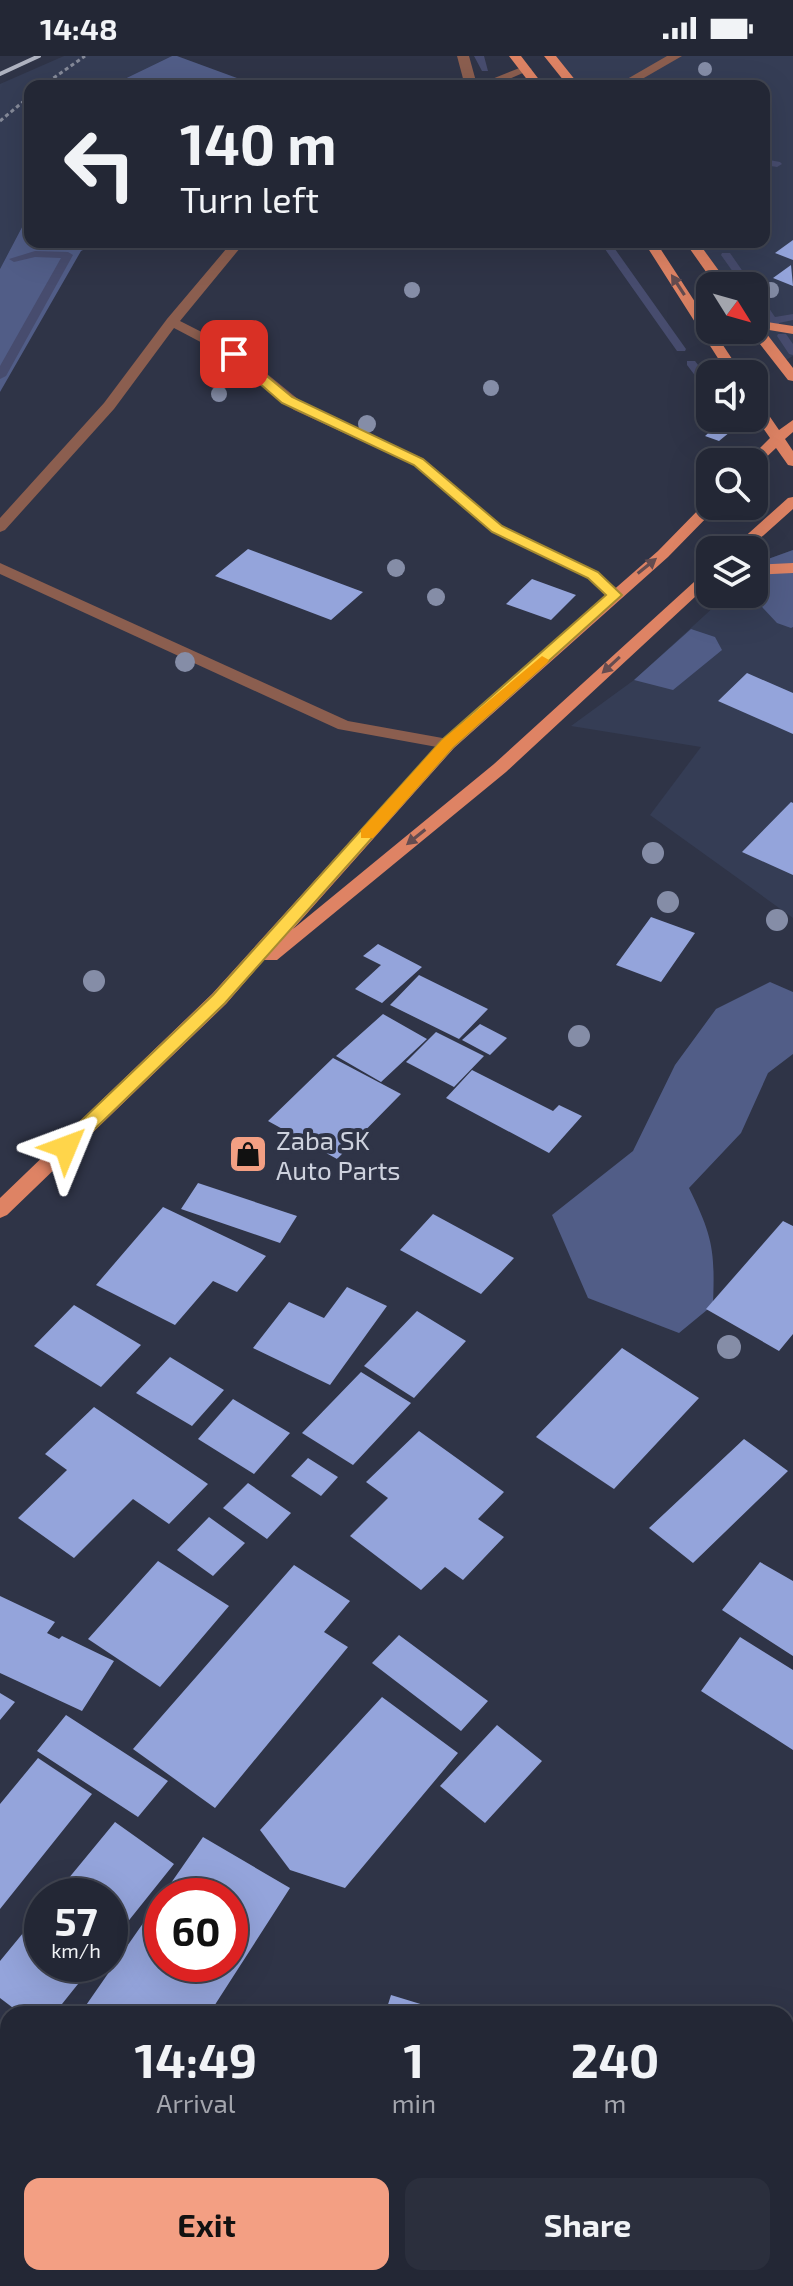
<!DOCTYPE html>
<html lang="en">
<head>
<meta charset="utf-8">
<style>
  :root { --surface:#232735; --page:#2b2f3d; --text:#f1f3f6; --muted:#a3a5ad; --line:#404450; --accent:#f39f83 }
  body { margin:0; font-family:"Exo 2",sans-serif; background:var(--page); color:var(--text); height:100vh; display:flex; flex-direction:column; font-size:30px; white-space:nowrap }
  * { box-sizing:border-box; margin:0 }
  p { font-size:26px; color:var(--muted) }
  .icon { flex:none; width:44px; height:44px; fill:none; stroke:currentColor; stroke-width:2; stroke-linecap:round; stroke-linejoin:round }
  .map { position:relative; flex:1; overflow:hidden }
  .details { position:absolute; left:0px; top:1950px; width:794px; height:280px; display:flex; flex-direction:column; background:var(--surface); border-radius:24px 24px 0 0; box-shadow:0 8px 32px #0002,0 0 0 2px var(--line) }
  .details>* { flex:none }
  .banner { position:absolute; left:24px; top:24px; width:746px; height:168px; border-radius:16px; box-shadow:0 8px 32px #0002,0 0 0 2px var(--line); background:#232735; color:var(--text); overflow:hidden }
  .needle { width:52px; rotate:127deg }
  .buttons { position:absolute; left:696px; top:216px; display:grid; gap:16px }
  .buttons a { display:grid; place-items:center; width:72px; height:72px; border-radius:16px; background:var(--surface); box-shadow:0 8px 32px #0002,0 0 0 2px var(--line); font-size:40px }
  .speed { position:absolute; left:24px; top:1822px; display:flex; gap:16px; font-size:40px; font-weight:700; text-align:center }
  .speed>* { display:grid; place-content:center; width:104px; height:104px; border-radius:50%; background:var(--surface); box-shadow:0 8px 32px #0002,0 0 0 2px var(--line); line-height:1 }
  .speed small { font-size:20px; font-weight:400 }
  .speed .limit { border:12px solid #d22; background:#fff; color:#111 }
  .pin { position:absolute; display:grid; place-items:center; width:68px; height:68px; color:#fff; margin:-34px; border-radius:16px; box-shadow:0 4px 12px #0006 }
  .me { position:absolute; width:88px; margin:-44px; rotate:46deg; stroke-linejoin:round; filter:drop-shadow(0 0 6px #0008) }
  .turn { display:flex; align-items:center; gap:28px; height:168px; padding:0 24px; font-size:36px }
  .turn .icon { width:104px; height:104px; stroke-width:2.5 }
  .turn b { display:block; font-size:56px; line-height:68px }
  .eta { display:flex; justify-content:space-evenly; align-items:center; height:136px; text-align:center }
  .eta b { font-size:48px; font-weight:700; line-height:56px }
  .primary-button { display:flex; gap:16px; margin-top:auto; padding:16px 24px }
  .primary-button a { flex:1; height:92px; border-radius:16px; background:var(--accent); color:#111; font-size:32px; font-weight:700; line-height:92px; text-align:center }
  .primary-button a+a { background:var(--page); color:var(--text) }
  .status { display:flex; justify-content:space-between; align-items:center; height:56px; padding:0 40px; background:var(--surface); direction:ltr }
  .status svg { height:22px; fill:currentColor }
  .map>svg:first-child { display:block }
  .built { fill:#353d55 }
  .green { fill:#515d87 }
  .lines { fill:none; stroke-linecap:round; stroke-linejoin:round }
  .stream { fill:#474c6e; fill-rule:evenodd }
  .building { fill:#94a4db; fill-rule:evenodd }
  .path { stroke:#858a99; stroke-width:3; stroke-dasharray:4 3; stroke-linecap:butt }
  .minor { fill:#8b5e4f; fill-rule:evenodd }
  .major { fill:#de8364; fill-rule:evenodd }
  .rail { stroke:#aeb2c0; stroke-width:4 }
  .tree { fill:#858da7 }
  .oneway { fill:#644c50 }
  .route { fill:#ffd54a; stroke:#a68a30; stroke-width:2 }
  .slow { fill:#f59e0b }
  .labels { text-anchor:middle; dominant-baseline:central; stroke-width:8; stroke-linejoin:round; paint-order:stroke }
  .poi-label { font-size:26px; fill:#ced2de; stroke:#2f3447; text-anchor:start }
</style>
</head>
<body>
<div class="status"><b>14:48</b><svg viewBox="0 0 49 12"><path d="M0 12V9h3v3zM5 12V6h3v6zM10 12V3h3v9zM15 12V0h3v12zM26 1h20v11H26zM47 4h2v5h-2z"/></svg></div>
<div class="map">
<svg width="793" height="2230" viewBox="0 0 793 2230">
  <rect width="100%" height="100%" fill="#2f3447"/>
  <path class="built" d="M64,0H172L110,30H30V156L0,213V28Z
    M551,0H793V300L784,305L754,266V230H727L695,186H764V30H575Z
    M793,494V862L650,759L701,691L571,670L634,624L728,538H754L768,503Z"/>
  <path class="green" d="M172,0H177L259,30H110Z
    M30,156V186H99L81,195L0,336V213Z
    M793,494V571L791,572L777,567L750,538H754V515L768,503Z
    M691,573L715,581L722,594L673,634L634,624Z
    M770,926L793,936V998L768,1017L741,1077L689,1132C713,1181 715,1194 713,1249L679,1277L588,1242L552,1159L633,1095L675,1009L716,953Z"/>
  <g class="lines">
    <path class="stream" d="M474,0H484L488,15H482Z
      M764,103L780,106L782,108L777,111L764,109Z
      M600,186H610L686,293L685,295H677Z
      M35,195L68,196L73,199L6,320L0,323V310L61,202L35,201L14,206L9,203Z
      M722,197H730L753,230H743L721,199Z
      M754,235L758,236L775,261L793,258V264L779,267V271H771L754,246Z
      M778,278H786L793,288V299L789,298L777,280Z
      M687,305H695L710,324V335L706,334L687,309Z
      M727,362H739L742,366L732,368Z"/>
  </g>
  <path class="building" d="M793,184V204L775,197Z
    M791,209L793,230L773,222Z
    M715,371L730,376L719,385L705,380Z
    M248,493L363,536L331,564L215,520Z
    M532,523L576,539L551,564L506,548Z
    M747,617L793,637V678L718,645Z
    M791,746L793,747V819L742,796Z
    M651,861L695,877L661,926L616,909Z
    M378,888L422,911L382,947L355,933L381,909L363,900Z
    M419,919L488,953L459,983L390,949Z
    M383,958L427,983L381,1026L336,1000Z
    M480,968L507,982L490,999L462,984Z
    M436,976L484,1000L454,1031L406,1006Z
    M333,1002L401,1038L337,1103L268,1065Z
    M472,1014L553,1055L559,1049L582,1060L549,1097L446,1042Z
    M198,1127L297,1160L280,1187L181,1153Z
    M163,1151L266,1200L237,1236L213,1225L175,1269L96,1229Z
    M433,1158L514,1202L481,1238L400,1194Z
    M783,1165L793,1170V1278L779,1295L706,1253Z
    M347,1231L387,1250L330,1329L253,1292L289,1246L324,1262Z
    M74,1249L141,1289L101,1331L34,1290Z
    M417,1255L466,1285L414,1342L364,1310Z
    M622,1292L699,1342L614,1433L536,1381Z
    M170,1301L224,1334L192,1370L136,1337Z
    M361,1316L411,1347L353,1409L302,1377Z
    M233,1343L290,1377L254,1418L198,1383Z
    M94,1351L208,1428L169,1468L133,1443L74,1502L18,1462L67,1414L45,1398Z
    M419,1375L504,1436L478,1463L504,1481L463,1524L445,1511L421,1534L350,1480L388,1442L366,1426Z
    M744,1383L788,1415L693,1507L649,1472Z
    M308,1402L338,1421L321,1440L291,1420Z
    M248,1427L291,1457L267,1483L223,1452Z
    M209,1461L245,1487L213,1520L177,1494Z
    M158,1505L229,1550L160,1631L88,1583Z
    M760,1506L793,1525V1600L722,1554Z
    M294,1509L350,1545L324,1576L348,1591L215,1752L133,1693Z
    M0,1540L55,1566L47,1577L59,1583L62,1580L114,1605L82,1655L0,1617Z
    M399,1579L488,1645L461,1675L372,1607Z
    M740,1581L793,1614V1694L701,1635Z
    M0,1637L15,1646L0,1664Z
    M382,1641L458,1697L345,1832L290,1814L260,1774Z
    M66,1659L168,1725L138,1761L37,1695Z
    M497,1669L542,1705L485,1767L440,1730Z
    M38,1702L92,1738L0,1853V1748Z
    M115,1766L174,1808L110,1888V1840H54Z
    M203,1781L290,1832L209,1958H86L82,1955ZM162,1840H230V1908H162Z
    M42,1854V1908H94L54,1958H21L0,1942V1905Z
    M391,1939L450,1957V1958H385Z
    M793,2041V2176L786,2171V2054Z"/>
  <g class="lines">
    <path class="path" d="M42,30L85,0
      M0,65L30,40"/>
    <path class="minor" d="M457,0H469L477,29L522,11L532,13L493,30H465Z
      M667,0H682L630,30H615Z
      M232,186H245L180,265L239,295L304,348L424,403L502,470L598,516L620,536V542H608L588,522L492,476L414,409L294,354L229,301L174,272L114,353L5,474L0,476V462L104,347L167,263Z
      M0,507L348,665L448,683L456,688L448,693L338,673L0,518Z
      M0,1980L8,1983V2009L0,2006Z
      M594,2222H630L633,2230H597Z"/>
    <path class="major" d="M509,0H521L544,30H532Z
      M544,0H556L580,30H568Z
      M644,186H656L710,269V274H713L742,318H728Z
      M685,186H698L730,230H716Z
      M754,264L793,270V278L763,273L793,312V325L788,324L749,274H754Z
      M754,344L759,345L779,374L793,364V376L785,383L793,395V410L788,409L776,392L758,409L746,406L770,382L754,359Z
      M793,441V453L747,494H730L788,442Z
      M710,446V450H717L715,453L668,501L454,692L293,873L494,708L705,516L710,514V527L506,716L277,904H264L226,948L7,1159L0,1162V1142L212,938L442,684L658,495L705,447Z
      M793,507V517L754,519V509Z"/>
    <path class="rail" d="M0,18L39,0"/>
  </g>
  <g class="tree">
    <circle cx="705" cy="13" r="7"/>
    <circle cx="412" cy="234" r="8"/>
    <circle cx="771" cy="234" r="8"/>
    <circle cx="491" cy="332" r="8"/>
    <circle cx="219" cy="338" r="8"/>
    <circle cx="367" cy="368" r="9"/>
    <circle cx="396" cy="512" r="9"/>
    <circle cx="436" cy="541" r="9"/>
    <circle cx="185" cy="606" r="10"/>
    <circle cx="653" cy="797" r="11"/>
    <circle cx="668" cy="846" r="11"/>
    <circle cx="777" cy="864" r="11"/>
    <circle cx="94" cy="925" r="11"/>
    <circle cx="579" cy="980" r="11"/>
    <circle cx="729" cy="1291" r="12"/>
  </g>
  <defs><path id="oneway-solid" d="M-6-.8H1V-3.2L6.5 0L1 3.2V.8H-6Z" transform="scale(2)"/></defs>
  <g class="oneway">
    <use href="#oneway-solid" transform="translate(678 229) rotate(-123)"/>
    <use href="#oneway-solid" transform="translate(647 510) rotate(-39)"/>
    <use href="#oneway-solid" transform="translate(611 609) rotate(137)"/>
    <use href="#oneway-solid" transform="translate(416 781) rotate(141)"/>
  </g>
  <path class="route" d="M229,296H238L292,341L423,403L502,470L598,516L622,539L453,691L225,947L72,1095H59L57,1091L59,1086L213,939L442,684L606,539L588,522L492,476L414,409L282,347L229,301Z"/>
  <path class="slow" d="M542,600L549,604L547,607L453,691L373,782H361V774L442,684Z"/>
  <defs>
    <g id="shop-square" transform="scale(2)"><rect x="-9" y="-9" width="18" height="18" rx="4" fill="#f39f83" stroke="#2f3447"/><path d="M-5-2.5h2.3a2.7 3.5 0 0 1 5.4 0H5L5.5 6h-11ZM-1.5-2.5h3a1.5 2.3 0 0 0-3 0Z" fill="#111"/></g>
  </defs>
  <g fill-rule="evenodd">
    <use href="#shop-square" x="248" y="1098"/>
  </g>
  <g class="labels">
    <g class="poi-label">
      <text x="276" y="1083">Zaba SK<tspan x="276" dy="30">Auto Parts</tspan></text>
    </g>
  </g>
</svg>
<div class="buttons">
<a><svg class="needle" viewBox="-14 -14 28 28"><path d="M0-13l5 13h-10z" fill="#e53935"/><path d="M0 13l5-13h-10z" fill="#a3a5ad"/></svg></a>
<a><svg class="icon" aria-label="sound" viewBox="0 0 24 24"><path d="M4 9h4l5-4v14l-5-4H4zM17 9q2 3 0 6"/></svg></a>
<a><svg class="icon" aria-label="search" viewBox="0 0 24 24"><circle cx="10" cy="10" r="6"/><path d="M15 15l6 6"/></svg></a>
<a><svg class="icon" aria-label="layers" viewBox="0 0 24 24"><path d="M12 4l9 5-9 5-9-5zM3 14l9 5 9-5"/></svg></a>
</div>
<div class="speed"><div>57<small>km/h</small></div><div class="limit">60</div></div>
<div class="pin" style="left:234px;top:298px;background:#d93025"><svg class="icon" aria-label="arrive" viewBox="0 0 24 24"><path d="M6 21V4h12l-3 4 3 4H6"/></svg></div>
<svg class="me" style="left:66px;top:1091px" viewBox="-20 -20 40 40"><path d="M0-17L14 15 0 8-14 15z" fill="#ffd54a" stroke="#fff" stroke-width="4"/></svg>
<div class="banner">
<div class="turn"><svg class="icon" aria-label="left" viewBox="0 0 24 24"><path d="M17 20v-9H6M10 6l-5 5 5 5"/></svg><div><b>140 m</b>Turn left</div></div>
</div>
<section class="details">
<div class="eta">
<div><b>14:49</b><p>Arrival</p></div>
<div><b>1</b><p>min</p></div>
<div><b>240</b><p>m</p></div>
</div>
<div class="primary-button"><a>Exit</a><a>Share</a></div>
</section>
</div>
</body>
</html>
